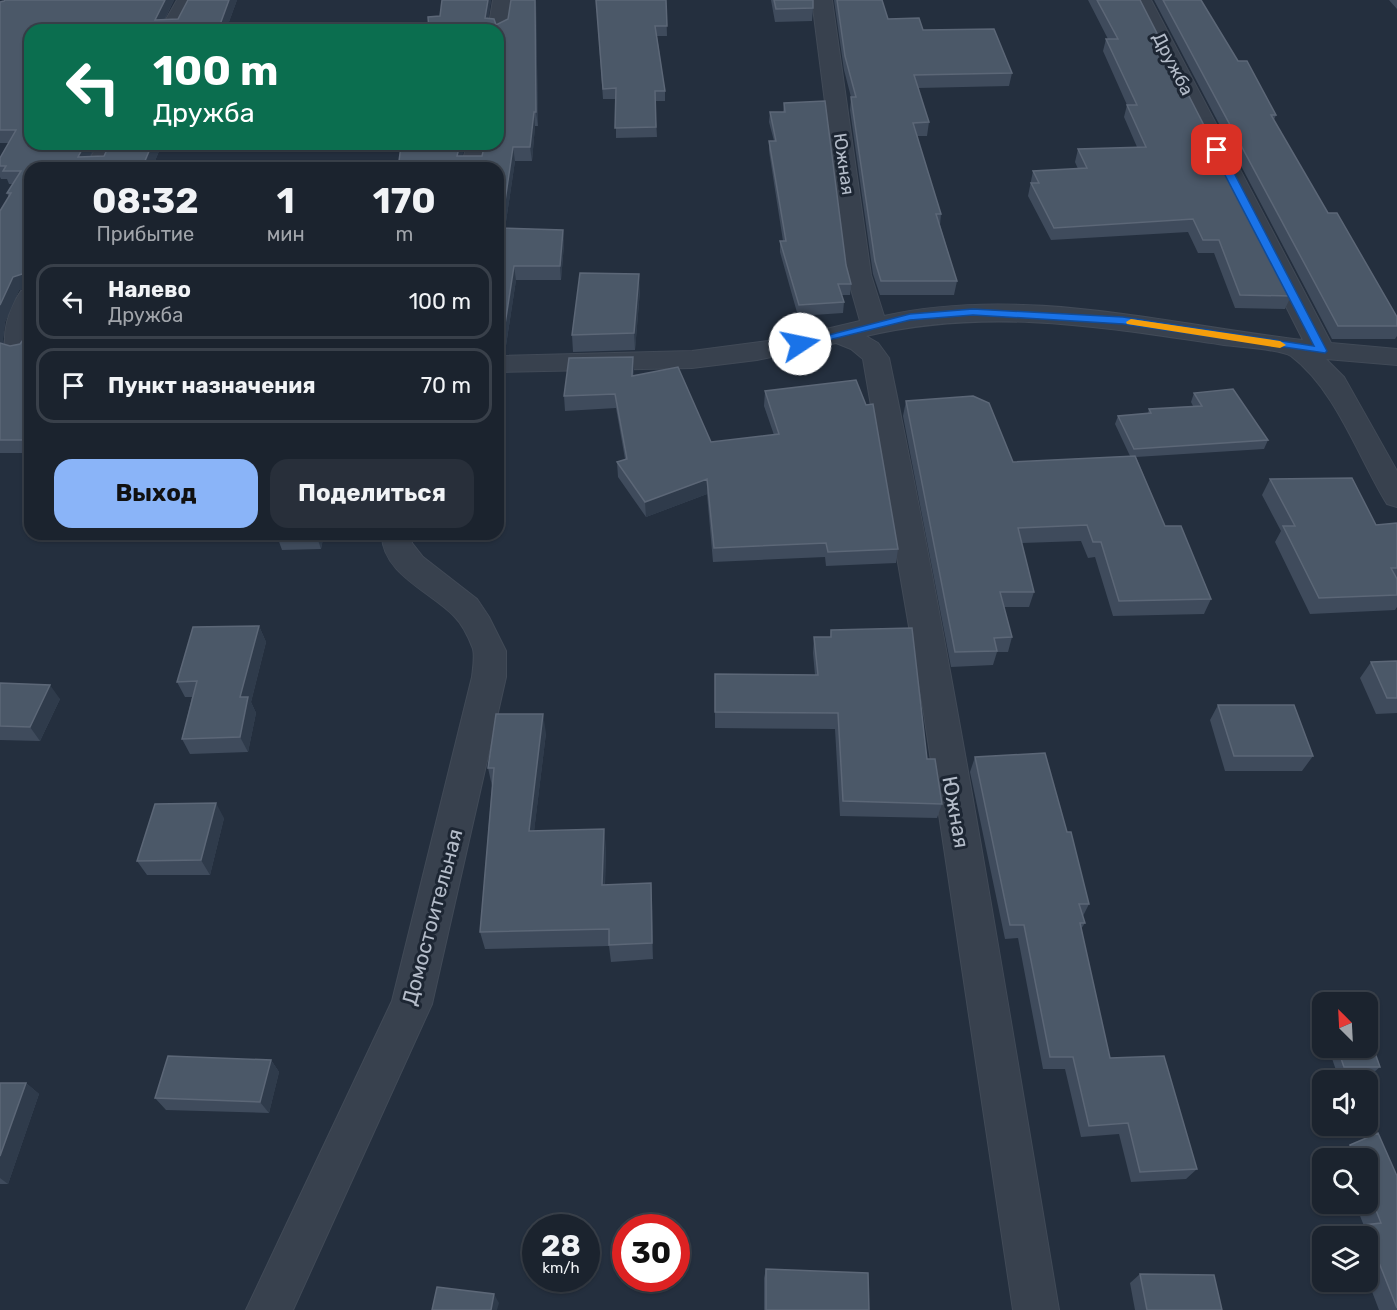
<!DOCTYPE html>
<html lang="ru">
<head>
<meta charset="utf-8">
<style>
  :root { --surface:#1b232e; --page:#282f3a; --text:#f1f3f6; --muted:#a0a4aa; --line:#39404a; --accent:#8ab4f8 }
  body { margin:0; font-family:Rubik,sans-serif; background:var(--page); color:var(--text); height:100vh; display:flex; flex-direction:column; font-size:22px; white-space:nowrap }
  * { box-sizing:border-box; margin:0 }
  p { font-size:20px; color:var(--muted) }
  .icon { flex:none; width:33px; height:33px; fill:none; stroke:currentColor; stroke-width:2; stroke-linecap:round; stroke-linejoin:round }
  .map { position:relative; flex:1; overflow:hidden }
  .side { position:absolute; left:24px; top:162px; width:480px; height:378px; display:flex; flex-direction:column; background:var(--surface); border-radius:18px; box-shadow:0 2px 4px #0004,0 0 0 2px var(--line) }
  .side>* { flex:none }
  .hud { position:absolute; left:24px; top:24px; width:480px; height:126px; border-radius:18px; box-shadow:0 2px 4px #0004,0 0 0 2px var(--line); background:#0b6e4f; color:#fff; overflow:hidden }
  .needle { width:39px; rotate:336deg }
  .fabs { position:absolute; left:1312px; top:992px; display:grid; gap:12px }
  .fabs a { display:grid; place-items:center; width:66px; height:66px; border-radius:12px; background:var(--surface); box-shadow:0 2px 4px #0004,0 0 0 2px var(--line); font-size:30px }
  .speed { position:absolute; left:522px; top:1214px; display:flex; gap:12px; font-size:30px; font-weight:700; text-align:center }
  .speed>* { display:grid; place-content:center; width:78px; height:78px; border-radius:50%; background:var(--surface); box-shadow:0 2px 4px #0004,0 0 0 2px var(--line); line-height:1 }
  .speed small { font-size:15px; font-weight:400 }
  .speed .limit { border:9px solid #d22; background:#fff; color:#111 }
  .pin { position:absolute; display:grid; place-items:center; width:51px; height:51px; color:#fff; margin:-26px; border-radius:12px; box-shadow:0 3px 9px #0006 }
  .me { position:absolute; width:66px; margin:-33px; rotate:79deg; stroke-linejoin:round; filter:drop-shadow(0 0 4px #0008) }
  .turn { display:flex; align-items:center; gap:21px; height:126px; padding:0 30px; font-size:27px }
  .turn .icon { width:78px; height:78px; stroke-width:2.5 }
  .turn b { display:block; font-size:42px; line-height:51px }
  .eta { display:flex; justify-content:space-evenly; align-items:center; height:102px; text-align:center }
  .eta b { font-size:36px; font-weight:700; line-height:42px }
  .cta { display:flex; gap:12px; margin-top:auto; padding:12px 30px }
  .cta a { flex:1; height:69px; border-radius:18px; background:var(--accent); color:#111; font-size:24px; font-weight:700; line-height:69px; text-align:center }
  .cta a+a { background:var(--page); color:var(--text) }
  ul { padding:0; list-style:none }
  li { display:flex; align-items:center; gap:18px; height:75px; margin:0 12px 9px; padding:0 18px; border:3px solid var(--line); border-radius:18px }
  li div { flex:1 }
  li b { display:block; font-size:22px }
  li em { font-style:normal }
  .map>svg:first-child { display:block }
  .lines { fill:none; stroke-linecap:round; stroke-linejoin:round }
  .minor-casing { stroke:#414a57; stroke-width:2 }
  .minor { fill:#38414e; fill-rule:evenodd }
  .wall { fill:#3f4b5c; fill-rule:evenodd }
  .shaded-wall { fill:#2f3b4b }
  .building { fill:#4b5868; stroke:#5c6777; stroke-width:1.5 }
  .route { fill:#1a73e8; stroke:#114b97; stroke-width:1.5 }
  .slow { fill:#f59e0b }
  .labels { text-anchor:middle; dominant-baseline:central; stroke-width:6; stroke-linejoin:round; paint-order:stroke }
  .far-street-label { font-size:18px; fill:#b4bcc9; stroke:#1d2633 }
  .street-label { font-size:21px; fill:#b4bcc9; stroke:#1d2633 }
</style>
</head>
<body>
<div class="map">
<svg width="1397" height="1310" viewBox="0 0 1397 1310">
  <rect width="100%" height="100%" fill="#242f3e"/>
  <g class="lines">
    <g class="minor-casing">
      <path id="minor" d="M177,0H197L180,30H160Z
        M493,0H513L508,30L498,36V30H488Z
        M812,0H832L871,275L884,316C1022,285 1166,324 1303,340L1131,0H1151L1331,343L1397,349V365L1326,359L1344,377L1397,471V507L1387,504C1358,457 1336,390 1291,356C1280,349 1239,347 1224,345C1101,327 989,307 866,336L878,343L889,358C955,674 1006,992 1059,1310H1013L924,714L863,359L851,349L836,343L757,360L692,368L498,372V356L692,351L784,339L860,321L847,275Z
        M98,144H120L107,168H85Z
        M467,144H489L483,168H461Z
        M30,288V349L26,355L17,357L8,355C0,336 9,308 21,291Z
        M382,534H412V543L423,557L477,599L489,617L506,651V677L432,1004L293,1310H246L392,1001L472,677C473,668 475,657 473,649C469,638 462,624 454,616C431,592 381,573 382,534Z"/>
    </g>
    <use href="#minor" class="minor"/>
  </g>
  <path class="wall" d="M5,0H174L165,19H178L237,0L226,30H30L96,144L90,157L104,156L110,144H162L152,168H30V453H0V211L9,198L7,193L13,184H9L7,179H1L0,177V158L9,143H0V2L4,1ZM25,288L26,336L20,344L10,346L4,344L3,339L5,322L19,290Z
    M442,0H491L488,19L496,25L508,19L536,0L538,126H535L532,161H515L505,228L563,230L564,244L561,280H516L505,352H498V168L399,161L462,156H482L498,144Z
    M596,0H666L667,36H657L665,91V101H655L657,137L616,138V99H603Z
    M771,0H813V8L812,21L775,22Z
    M834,0H882L888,19L923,30L1012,73L1009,86L918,88L929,122L927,136H917L941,214L940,225L957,281L954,295H880L873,274L850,110L851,97L844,70Z
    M1088,0H1140L1291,296L1285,309L1235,308L1214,253H1198L1188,232L1051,240L1028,196L1033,171L1078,169L1075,162L1078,149L1137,147L1124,117L1127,105L1103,51L1106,39H1108Z
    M1154,0H1201L1238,61L1276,115L1274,120L1328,213L1397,317V336L1395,339H1332Z
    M1389,0H1397V9Z
    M784,103L846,265L851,284L850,295H842L844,302L843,313L798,316L780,252V241H783L769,151V141H774L769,122L770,112H783Z
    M640,290L635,350L573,352L572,335Z
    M634,371L633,375L711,442L774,435L764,406L765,391L898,549L896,563L826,566L825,557L713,562L707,494L646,517L618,477L617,462L625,459L616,408L565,411L564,396Z
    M1194,393L1268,440L1264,449L1136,457L1165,526L1211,599L1204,614L1113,616L1095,557L1088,558L1081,541L1022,543L1034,592L1029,607H1004L1012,637L1008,652H997L993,665L951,667L903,416L906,401L1013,462L1130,456L1115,424L1118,416L1148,413L1149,409L1193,406L1191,402Z
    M1270,479L1376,525L1397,523V607L1395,610L1310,614L1275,542L1281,531L1262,495Z
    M277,534H353L352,538L323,539L321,549L282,550L277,536Z
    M259,626L266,642L251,702L256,713L248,752L190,754L182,739L192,697H185L177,682Z
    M831,630L927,759L942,804L937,818L840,816L835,729L715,728V674L815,675L813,653L814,637H830Z
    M1397,661V713L1376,714L1360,678L1371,662Z
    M0,683L60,699L40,741L0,740Z
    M1218,705L1313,756L1302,771H1225L1210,720Z
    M546,733L534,831L606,847L605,885L652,900L653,959L611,962L609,946L485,949L480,932L492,786L488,768Z
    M975,757L1067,832L1089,904L1083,916L1085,923L1081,929L1110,1058L1197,1169L1186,1179L1131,1182L1119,1134L1081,1137L1065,1069H1043L1018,938L1005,939L970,772Z
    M224,818L210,875H147L137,861Z
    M1320,996L1323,1002V1031L1314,1003Z
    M1328,1047H1368L1380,1067L1373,1073H1337Z
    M271,1060L279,1072L269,1113L166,1110L155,1098Z
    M0,1083H26L39,1094L8,1184H0Z
    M1350,1145L1397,1176V1310H1379L1368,1281V1236H1350V1235L1364,1226L1355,1203H1368V1158H1337L1336,1155Z
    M766,1269L869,1310H764V1278Z
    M1140,1274L1222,1310H1135L1130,1283Z"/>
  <path class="shaded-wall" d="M165,0H174L159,30L155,20Z
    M229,0H237L226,30H218Z
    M488,0H491L487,30L485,18Z
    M535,0H536L538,126L536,112Z
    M534,112L535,126L532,161L530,147Z
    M85,144H96L84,168L78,157Z
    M152,144H162L152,168H142Z
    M460,144H465L460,168L457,156Z
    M513,147L515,161L503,242L501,228Z
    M563,230L564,244L561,280L560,266Z
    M514,266L516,280L505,352L503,337Z
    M25,273L30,287L19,290L5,322L3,339L6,356L0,345V305L13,277Z
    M639,274L640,290L635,350L634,333Z
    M633,357L634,371L632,390V376Z
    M707,479V494L646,517L645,502Z
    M316,534H321L323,539L321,549Z
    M259,626L266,642L251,702L256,713L248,752L240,737V697Z
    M50,685L60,699L40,741L30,727Z
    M543,714L546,733L532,849L529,831Z
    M216,803L224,818L210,875L201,860Z
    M604,829L606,847L604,902L602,885Z
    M651,883L652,900L653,959L652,943Z
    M271,1060L279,1072L269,1113L260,1102Z
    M26,1083L39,1094L8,1184L0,1178V1156Z
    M494,1294L499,1303L497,1310H491Z"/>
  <path class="building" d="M5,0H165L155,20L178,19L188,0H229L218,30H30V144H85L78,157L104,156L110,144H152L142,168H30V440H0V343L10,346L20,344L26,336L25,273L13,277L0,305V211L11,193H7L21,171H3L6,166H0V158L16,130H0V2L4,1Z
    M442,0H488L485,18L494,19L496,25L508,19L511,0H535L536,112H534L530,147H513L501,228L563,230L560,266H514L503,337H498V168H293V165L399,161L401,146L429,144H460L457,156H482L485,144H498V30H429L428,17L440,16Z
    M596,0H666L667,26H655L665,91H655L656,127L615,128L616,88L603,89Z
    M774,0H813V8L776,9Z
    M837,0H882L888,19L919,18L923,30L994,29L1012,73L914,75L929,122L913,123L941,214H936L957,281H881L875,261L851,97H856L845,56Z
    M1097,0H1140L1291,296L1240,295L1219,240H1203L1193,219L1054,228L1031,183H1039L1033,171L1087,168L1078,149L1146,147L1127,105H1137L1106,39H1118Z
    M1163,0H1201L1238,61H1247L1276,115H1271L1328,213H1337L1397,317V326H1338Z
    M825,101L846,265L851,284H838L844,302L799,305L780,241H786L769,141H776L770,112H785L784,103Z
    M580,273L639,274L634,333L572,335Z
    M633,357L632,376L678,367L711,442L779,434L765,391L856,380L866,405L873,404L898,549L828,552L826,543L714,548L707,479L645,502L617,462L627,459L615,394L564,396L569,358Z
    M1233,389L1268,440L1134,449L1118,416L1151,413L1149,409L1202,406L1194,393Z
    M973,396L989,403L1013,462L1135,456L1165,526H1181L1211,599L1119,601L1101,542H1093L1087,525L1018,528L1034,592H1000L1012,637L994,638L997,651L955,652L906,401Z
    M1352,478L1376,525L1397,523V568H1391L1397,579V595L1319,598L1283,526H1295L1270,479Z
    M277,534H316L277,536Z
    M259,626L240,697H248L240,737L182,739L197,681L177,682L193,627Z
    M912,628L927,759H935L942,804L843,801L838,713L715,712V674L818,675L814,637H831V630Z
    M1397,661V698H1387L1371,662Z
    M0,683L50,685L30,727L0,726Z
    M1218,705H1294L1313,756H1234Z
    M496,714H543L529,831L604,829L602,885L651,883L652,943L609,945V929L480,932L494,768H488Z
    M1045,753L1067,832H1071L1089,904H1079L1085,923H1080L1110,1058L1164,1056L1197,1169L1140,1172L1128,1123L1089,1126L1073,1057H1050L1024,925H1010L975,757Z
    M216,803L201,860L137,861L155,804Z
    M1320,996H1355L1357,1002H1323V1006Z
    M1368,1033L1380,1067H1344L1337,1047H1368Z
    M168,1056L271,1060L260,1102L155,1098Z
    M0,1083H26L0,1156Z
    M1378,1133L1397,1176V1308L1364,1225L1381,1223L1368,1190V1158H1355L1350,1145Z
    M766,1269L868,1273L869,1310H766Z
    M1140,1274L1214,1275L1222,1310H1147Z
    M437,1287L494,1294L491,1310H432Z"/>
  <path class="route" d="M1217,147L1222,150L1327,351L1325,353L1123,324L973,315L910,320L800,347L794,344L910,314L973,309L1123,317L1314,346L1212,150Z"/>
  <path class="slow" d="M1131,319L1280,341L1286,345L1280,348L1127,324L1126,322Z"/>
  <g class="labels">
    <g class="far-street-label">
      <text transform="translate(1173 64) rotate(63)">Дружба</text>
      <text transform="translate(844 164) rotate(82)">Южная</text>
    </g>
    <g class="street-label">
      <text transform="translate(956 812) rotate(80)">Южная</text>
      <text transform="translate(432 917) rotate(-75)">Домостоительная</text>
    </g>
  </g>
</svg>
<div class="fabs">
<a><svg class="needle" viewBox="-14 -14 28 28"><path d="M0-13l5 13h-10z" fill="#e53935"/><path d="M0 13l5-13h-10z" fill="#a0a4aa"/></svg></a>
<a><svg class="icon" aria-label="sound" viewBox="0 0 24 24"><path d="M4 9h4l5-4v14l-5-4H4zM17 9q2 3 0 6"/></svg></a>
<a><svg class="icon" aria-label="search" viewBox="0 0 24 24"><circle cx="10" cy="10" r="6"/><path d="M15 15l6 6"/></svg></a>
<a><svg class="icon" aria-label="layers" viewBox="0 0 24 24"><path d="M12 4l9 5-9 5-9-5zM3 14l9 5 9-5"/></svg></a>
</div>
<div class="speed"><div>28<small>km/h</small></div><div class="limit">30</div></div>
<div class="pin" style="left:1217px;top:150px;background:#d93025"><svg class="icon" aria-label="arrive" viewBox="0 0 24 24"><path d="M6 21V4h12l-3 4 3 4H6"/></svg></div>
<svg class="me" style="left:800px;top:344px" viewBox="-20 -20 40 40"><circle r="19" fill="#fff"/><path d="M0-13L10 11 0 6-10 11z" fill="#1a73e8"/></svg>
<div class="hud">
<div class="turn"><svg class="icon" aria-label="left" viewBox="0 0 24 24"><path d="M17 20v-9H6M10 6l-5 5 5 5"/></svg><div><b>100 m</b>Дружба</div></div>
</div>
<section class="side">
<div class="eta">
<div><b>08:32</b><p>Прибытие</p></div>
<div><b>1</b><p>мин</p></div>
<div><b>170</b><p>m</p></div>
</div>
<ul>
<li><svg class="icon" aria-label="left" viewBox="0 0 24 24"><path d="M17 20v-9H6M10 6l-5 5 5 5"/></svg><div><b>Налево</b><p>Дружба</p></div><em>100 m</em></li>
<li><svg class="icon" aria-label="arrive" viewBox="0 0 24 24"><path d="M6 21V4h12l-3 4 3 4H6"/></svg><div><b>Пункт назначения</b></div><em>70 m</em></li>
</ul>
<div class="cta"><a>Выход</a><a>Поделиться</a></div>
</section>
</div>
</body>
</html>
